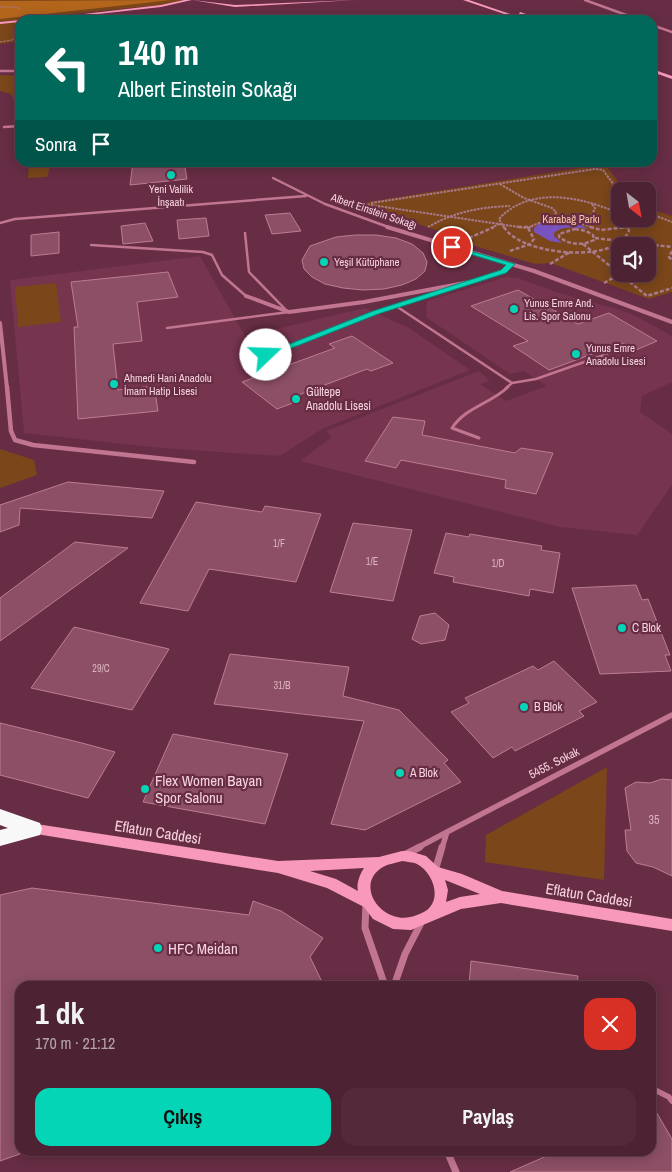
<!DOCTYPE html>
<html lang="tr">
<head>
<meta charset="utf-8">
<style>
  :root { --surface:#4d2233; --page:#542a3b; --text:#f1f3f6; --muted:#b3a4ac; --line:#643f4e; --accent:#03d5b6 }
  body { margin:0; font-family:"Archivo Narrow",sans-serif; background:var(--page); color:var(--text); height:100vh; display:flex; flex-direction:column; font-size:19px; white-space:nowrap }
  * { box-sizing:border-box; margin:0 }
  p { font-size:16px; color:var(--muted) }
  .icon { flex:none; width:28px; height:28px; fill:none; stroke:currentColor; stroke-width:2; stroke-linecap:round; stroke-linejoin:round }
  .map { position:relative; flex:1; overflow:hidden }
  .side { position:absolute; left:15px; top:981px; width:641px; height:175px; display:flex; flex-direction:column; background:var(--surface); border-radius:15px; box-shadow:0 2px 12px #0003,0 0 0 1px var(--line) }
  .side>* { flex:none }
  .hud { position:absolute; left:15px; top:15px; width:642px; height:152px; border-radius:15px; box-shadow:0 2px 12px #0003,0 0 0 1px var(--line); background:#00695c; color:#fff; overflow:hidden }
  .needle { width:32px; rotate:149deg }
  .buttons { position:absolute; left:611px; top:182px; display:grid; gap:10px }
  .buttons a { display:grid; place-items:center; width:45px; height:45px; border-radius:10px; background:var(--surface); box-shadow:0 2px 12px #0003,0 0 0 1px var(--line); font-size:25px }
  .pin { position:absolute; display:grid; place-items:center; width:42px; height:42px; color:#fff; margin:-21px; border:2px solid #fff; border-radius:50%; box-shadow:0 1px 5px #0007 }
  .me { position:absolute; width:55px; margin:-28px; rotate:69deg; stroke-linejoin:round; filter:drop-shadow(0 0 4px #0008) }
  .turn { display:flex; align-items:center; gap:18px; height:105px; padding:0 20px; font-size:22px }
  .turn .icon { width:65px; height:65px; stroke-width:2.5 }
  .turn b { display:block; font-size:35px; line-height:42px }
  .then { display:flex; align-items:center; height:48px; padding:0 20px; background:#0003; gap:10px; font-size:19px }
  .round { display:grid; place-items:center; flex:none; width:52px; height:52px; border-radius:15px; background:var(--page) }
  .overview { display:flex; align-items:center; justify-content:space-between; height:85px; padding:0 20px }
  h1 { font-size:30px; font-weight:800; line-height:38px }
  .primary-button { display:flex; gap:10px; margin-top:auto; padding:10px 20px }
  .primary-button a { flex:1; height:58px; border-radius:15px; background:var(--accent); color:#111; font-size:20px; font-weight:800; line-height:58px; text-align:center }
  .primary-button a+a { background:var(--page); color:var(--text) }
  .map>svg:first-child { display:block }
  .built { fill:#76344e }
  .green { fill:#7a461a; fill-rule:evenodd }
  .forest { fill:#b3651c }
  .water { fill:#7953bd }
  .building { fill:#8c4f65; stroke:#be7c93 }
  .lines { fill:none; stroke-linecap:round; stroke-linejoin:round }
  .path-far2 { stroke:#aa7a8c; stroke-width:1; stroke-dasharray:2.5 1; stroke-linecap:butt }
  .path-far1 { stroke:#aa7a8c; stroke-width:2; stroke-dasharray:2.5 1; stroke-linecap:butt }
  .path { stroke:#aa7a8c; stroke-width:2.5; stroke-dasharray:4 2; stroke-linecap:butt }
  .lane-far2 { stroke:#c17590; stroke-width:2.5 }
  .lane-far1 { stroke:#c17590; stroke-width:3 }
  .lane { stroke:#c17590; stroke-width:5.5 }
  .street-far4 { stroke:#c17590; stroke-width:2.5 }
  .street-far3 { stroke:#c17590; stroke-width:4 }
  .street-far2 { stroke:#c17590; stroke-width:4.5 }
  .street-far1 { stroke:#c17590; stroke-width:5.5 }
  .street { stroke:#c17590; stroke-width:7 }
  .secondary { fill:#f899bb; fill-rule:evenodd }
  .highway { fill:#f8f8f8; fill-rule:evenodd }
  .route { fill:#03d5b6; stroke:#028a76 }
  .poi-dot { fill:#03d5b6; stroke:#672d44; stroke-width:2 }
  .labels { text-anchor:middle; dominant-baseline:central; stroke-width:4.5; stroke-linejoin:round; paint-order:stroke }
  .number-label { font-size:10px; fill:#ddb2c0 }
  .far-poi-label { font-size:11px; fill:#f8d3df; stroke:#672d44; text-anchor:start }
  .far-street-label { font-size:11px; fill:#f8d3df; stroke:#672d44 }
  .far-park-label { font-size:11px; fill:#fac7a2; stroke:#672d44 }
  .poi-label { font-size:12px; fill:#f8d3df; stroke:#672d44; text-anchor:start }
  .street-label { font-size:12px; fill:#f8d3df; stroke:#672d44 }
  .near-number-label { font-size:12px; fill:#ddb2c0 }
  .near-poi-label { font-size:15px; fill:#f8d3df; stroke:#672d44; text-anchor:start }
  .near-street-label { font-size:15px; fill:#f8d3df; stroke:#672d44 }
</style>
</head>
<body>
<div class="map">
<svg width="672" height="1172" viewBox="0 0 672 1172">
  <rect width="100%" height="100%" fill="#672d44"/>
  <path class="built" d="M200,256L245,336L365,308L409,328L470,370L322,429L280,456L160,448L24,433L10,280Z
    M506,277L518,278L559,293L614,308L636,316L672,336V382L642,396L640,412L672,434V485L637,535L560,527L300,461L332,437L326,431L479,371L490,381L480,384L506,401L547,386L524,371L510,374L426,317L427,301Z"/>
  <path class="green" d="M0,0H184L161,5L51,16L55,20H20V41L0,44Z
    M0,75L20,76V112L11,94L0,91Z
    M29,163H51L47,177L28,178Z
    M605,164L625,191H620V219H648V208L672,216V292L649,299L551,263L535,264L455,240L451,235L363,206L368,202ZM620,246H648V274H620Z
    M56,283L61,322L18,327L15,287Z
    M0,449L34,460L37,475L0,488Z
    M607,767L604,880L485,862L486,835Z"/>
  <path class="forest" d="M171,0L0,19V1Z"/>
  <path class="water" d="M558,220L577,223L588,229C576,228 564,225 554,233V236L562,243L550,241L534,232V228L540,223Z"/>
  <path class="building" d="M133,162H184L187,179L130,185Z
    M290,213L301,231L272,234L265,215Z
    M206,218L209,236L179,239L177,220Z
    M145,223L153,241L123,244L121,226Z
    M59,232V253L31,256V235Z
    M355,235H376L396,238L412,244L423,253L427,262L425,271L416,279L402,285L384,289L363,290L343,288L325,284L312,277L304,269L302,260L310,246L336,237Z
    M168,272L178,297L137,302L142,341L113,344L118,390L154,386L158,411L78,419L74,327H78L71,282Z
    M518,290L578,324L609,313L657,341L636,350L622,343L549,370L513,346L528,341L471,306Z
    M352,336L393,363L371,371L367,369L293,397L298,401L277,409L242,382L335,348L329,344Z
    M393,417L425,421L422,435L515,453L521,448L553,453L536,494L505,488L506,480L401,460L396,468L365,461Z
    M68,482L164,491L152,518L20,508L19,525L0,532V505Z
    M196,502L262,512L265,506L321,514L296,582L209,569L188,611L140,603Z
    M353,523L412,530L393,601L330,592Z
    M446,533L469,537L470,534L542,546L541,550L560,553L553,593L530,589L529,596L453,582L454,577L434,573Z
    M75,542L128,548L0,641V598Z
    M636,585L642,600L648,599L670,655H665L671,671L600,674L572,588Z
    M435,613L449,625L445,640L421,644L412,639L420,616Z
    M74,627L169,649L132,710L31,688Z
    M230,654L349,667L343,696L399,710L448,760L444,763L461,782L365,830L331,824L364,721L214,704Z
    M554,661L597,702L579,711L584,716L515,751L512,747L493,758L451,712L469,703L465,698L533,666L538,670Z
    M0,723L82,743L115,752L88,798L0,775Z
    M173,734L288,754L265,824L143,802Z
    M662,779L672,780V876L653,867L636,863L627,851L625,830H631L625,788L636,782L650,783Z
    M32,888L249,915L253,901L281,911L323,938L310,957L324,986H20V1154L0,1161V895Z
    M471,961L578,976L577,986H469Z
    M651,1103L672,1139V1172H510L558,1151H651Z"/>
  <g class="lines">
    <path class="path-far2" d="M0,7H17L21,9
      M0,42L12,40L20,33"/>
    <path class="path-far1" d="M500,184L524,198L552,208L556,212L554,219
      M371,203L595,169L603,170L620,193
      M364,204L526,228
      M648,213L672,222
      M625,219L628,228
      M575,221L592,215L595,208L591,203
      M428,227C454,212 480,207 510,206
      M491,228L499,224
      M504,228L499,219C530,185 583,197 620,214
      M528,228C551,215 571,220 594,228
      M621,228L628,227"/>
    <path class="path" d="M504,227C520,254 599,261 622,241C625,238 627,234 629,231L628,227
      M518,227H531
      M590,227L601,230L628,227
      M575,229L586,231L593,235L594,240C582,246 570,245 559,237V234Z
      M469,238L494,227
      M595,238L672,247
      M583,244L647,296L672,288
      M510,251L530,244L534,239L528,228
      M672,251L669,257L672,260
      M550,264L570,252
      M604,283L620,274"/>
    <path class="lane-far2" d="M245,233L249,272L287,311
      M91,245L203,252L212,255L222,275L246,296
      M396,306L512,383
      M167,328L289,312
      M266,355L375,313L459,286
      M506,388L512,383L536,379L607,354"/>
    <path class="lane-far1" d="M479,438L452,428C466,407 490,404 508,387"/>
    <path class="lane" d="M651,1088L669,1097L672,1101"/>
    <path class="street-far4" d="M585,0L640,20
      M652,25L672,32
      M0,71H20
      M4,127L20,126
      M273,178L325,204L391,228
      M0,223L15,219L306,196"/>
    <path class="street-far3" d="M387,227L534,271L672,322
      M246,296L289,312L364,302L475,281L504,271L511,264
      M0,323L7,388"/>
    <path class="street-far2" d="M7,387L11,431L15,440L33,445L194,462"/>
    <path class="street-far1" d="M447,832L672,715
      M417,848L447,832L442,848"/>
    <path class="street" d="M404,855L420,847
      M435,871L442,847
      M366,903L365,928L385,986
      M394,986L405,954L421,923
      M447,1151L456,1172"/>
    <path class="secondary" d="M184,0H192L161,7L45,20H32L161,5Z
      M192,0L235,5L355,0L235,7Z
      M463,0H469L528,20H522Z
      M520,12L541,19L542,20H536L519,14Z
      M20,20V22L0,24V22Z
      M652,69L672,76V79L652,72Z
      M30,823L278,861L379,857L402,851H409L426,856L438,867L462,874L502,891L672,919V931L501,903L461,909L411,930L393,929L373,919L364,907L327,888L278,873L30,833L26,832L24,828L26,824ZM402,861C407,862 413,862 417,864C431,871 441,894 430,907C427,911 422,913 417,915C384,929 352,885 383,867C388,864 396,863 402,861ZM364,868C360,874 356,884 358,891L336,879L310,871ZM445,880L480,894L460,897L446,902L448,890Z"/>
    <path class="highway" d="M0,809L40,823L42,829L40,835L0,846V830L8,828L0,825Z"/>
  </g>
  <path class="route" d="M450,245L515,264L506,273L378,314L269,357L262,355L373,311L501,270L506,265L450,248Z"/>
  <g class="poi-dot">
    <circle cx="171" cy="175" r="5"/>
    <circle cx="324" cy="262" r="5"/>
    <circle cx="514" cy="309" r="5"/>
    <circle cx="576" cy="354" r="5"/>
    <circle cx="114" cy="384" r="5"/>
    <circle cx="296" cy="399" r="5"/>
    <circle cx="622" cy="628" r="5"/>
    <circle cx="524" cy="707" r="5"/>
    <circle cx="400" cy="773" r="5"/>
    <circle cx="145" cy="789" r="5"/>
    <circle cx="158" cy="948" r="5"/>
  </g>
  <g class="labels">
    <g class="number-label">
      <text x="279" y="543">1/F</text>
      <text x="372" y="561">1/E</text>
      <text x="498" y="563">1/D</text>
      <text x="101" y="668">29/C</text>
      <text x="282" y="685">31/B</text>
    </g>
    <g class="far-poi-label">
      <text x="171" y="189" text-anchor="middle">Yeni Valilik<tspan x="171" dy="13">İnşaatı</tspan></text>
      <text x="334" y="262">Yeşil Kütüphane</text>
      <text x="524" y="303">Yunus Emre And.<tspan x="524" dy="13">Lis. Spor Salonu</tspan></text>
      <text x="586" y="348">Yunus Emre<tspan x="586" dy="13">Anadolu Lisesi</tspan></text>
      <text x="124" y="378">Ahmedi Hani Anadolu<tspan x="124" dy="13">İmam Hatip Lisesi</tspan></text>
    </g>
    <g class="far-street-label">
      <text transform="translate(374 211) rotate(19)">Albert Einstein Sokağı</text>
    </g>
    <g class="far-park-label">
      <text x="571" y="219">Karabağ Parkı</text>
    </g>
    <g class="poi-label">
      <text x="306" y="392">Gültepe<tspan x="306" dy="14">Anadolu Lisesi</tspan></text>
      <text x="632" y="628">C Blok</text>
      <text x="534" y="707">B Blok</text>
      <text x="410" y="773">A Blok</text>
    </g>
    <g class="street-label">
      <text transform="translate(554 763) rotate(-27)">5455. Sokak</text>
    </g>
    <g class="near-number-label">
      <text x="654" y="820">35</text>
    </g>
    <g class="near-poi-label">
      <text x="155" y="780">Flex Women Bayan<tspan x="155" dy="17">Spor Salonu</tspan></text>
      <text x="168" y="948">HFC Meidan</text>
    </g>
    <g class="near-street-label">
      <text transform="translate(158 832) rotate(9)">Eflatun Caddesi</text>
      <text transform="translate(589 895) rotate(9)">Eflatun Caddesi</text>
    </g>
  </g>
</svg>
<div class="buttons">
<a><svg class="needle" viewBox="-14 -14 28 28"><path d="M0-13l5 13h-10z" fill="#e53935"/><path d="M0 13l5-13h-10z" fill="#b3a4ac"/></svg></a>
<a><svg class="icon" aria-label="sound" viewBox="0 0 24 24"><path d="M4 9h4l5-4v14l-5-4H4zM17 9q2 3 0 6"/></svg></a>
</div>
<div class="pin" style="left:452px;top:247px;background:#d93025"><svg class="icon" aria-label="arrive" viewBox="0 0 24 24"><path d="M6 21V4h12l-3 4 3 4H6"/></svg></div>
<svg class="me" style="left:266px;top:355px" viewBox="-20 -20 40 40"><circle r="19" fill="#fff"/><path d="M0-13L10 11 0 6-10 11z" fill="#03d5b6"/></svg>
<div class="hud">
<div class="turn"><svg class="icon" aria-label="left" viewBox="0 0 24 24"><path d="M17 20v-9H6M10 6l-5 5 5 5"/></svg><div><b>140 m</b>Albert Einstein Sokağı</div></div>
<div class="then">Sonra<svg class="icon" aria-label="arrive" viewBox="0 0 24 24"><path d="M6 21V4h12l-3 4 3 4H6"/></svg></div>
</div>
<section class="side">
<div class="overview"><div><h1>1 dk</h1><p>170 m · 21:12</p></div><a class="round" style="background:#d93025;color:#fff"><svg class="icon" aria-label="close" viewBox="0 0 24 24"><path d="M6 6l12 12M18 6L6 18"/></svg></a></div>
<div class="primary-button"><a>Çıkış</a><a>Paylaş</a></div>
</section>
</div>
</body>
</html>
